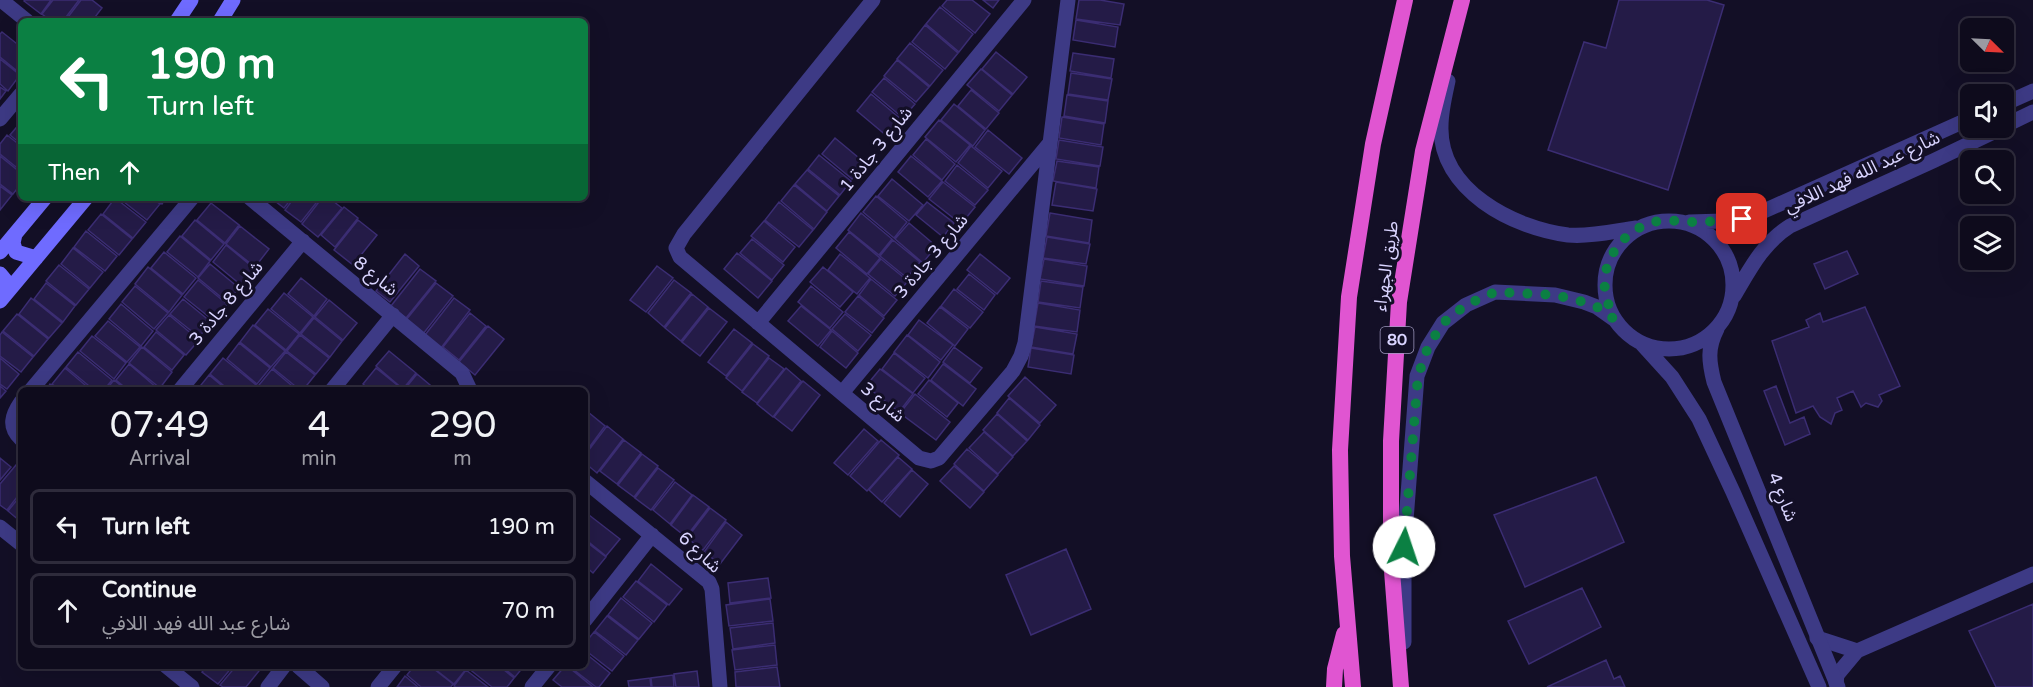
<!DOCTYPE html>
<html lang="en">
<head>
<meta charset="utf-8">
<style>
  :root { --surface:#0e0b1c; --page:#171425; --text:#f1f3f6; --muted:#9b9ba3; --line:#2e2b3b }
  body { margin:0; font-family:"Varela Round","Noto Sans Arabic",sans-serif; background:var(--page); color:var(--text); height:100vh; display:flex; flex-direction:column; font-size:22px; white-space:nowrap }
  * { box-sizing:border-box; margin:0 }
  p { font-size:20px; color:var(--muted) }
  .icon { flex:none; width:33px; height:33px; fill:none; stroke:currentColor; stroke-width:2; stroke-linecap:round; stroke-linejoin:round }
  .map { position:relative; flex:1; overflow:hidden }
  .details { position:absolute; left:18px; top:387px; width:570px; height:282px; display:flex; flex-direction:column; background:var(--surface); border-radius:9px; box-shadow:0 6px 24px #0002,0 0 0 2px var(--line) }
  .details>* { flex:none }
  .top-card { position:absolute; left:18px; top:18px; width:570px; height:183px; border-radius:9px; box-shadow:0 6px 24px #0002,0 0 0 2px var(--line); background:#0b8043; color:#fff; overflow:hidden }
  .needle { width:39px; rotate:114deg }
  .tools { position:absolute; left:1960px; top:18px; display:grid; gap:12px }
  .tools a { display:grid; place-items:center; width:54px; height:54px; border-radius:9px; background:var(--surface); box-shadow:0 6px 24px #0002,0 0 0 2px var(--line); font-size:30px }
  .pin { position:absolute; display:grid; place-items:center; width:51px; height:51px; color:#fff; margin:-26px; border-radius:12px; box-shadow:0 3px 9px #0006 }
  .me { position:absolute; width:66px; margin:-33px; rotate:4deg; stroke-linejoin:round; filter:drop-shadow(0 0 4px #0008) }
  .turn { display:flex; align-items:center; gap:21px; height:126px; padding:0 30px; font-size:27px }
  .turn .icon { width:78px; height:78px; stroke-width:2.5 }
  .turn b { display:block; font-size:42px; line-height:51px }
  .then { display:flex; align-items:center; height:57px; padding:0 30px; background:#0003; gap:12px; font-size:22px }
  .eta { display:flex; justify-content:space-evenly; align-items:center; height:102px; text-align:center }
  .eta b { font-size:36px; font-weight:600; line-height:42px }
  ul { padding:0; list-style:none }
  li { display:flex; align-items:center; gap:18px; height:75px; margin:0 12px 9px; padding:0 18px; border:3px solid var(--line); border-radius:9px }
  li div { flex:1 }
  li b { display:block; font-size:22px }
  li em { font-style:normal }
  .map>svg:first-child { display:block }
  .building { fill:#241b47; stroke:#3b2d73; stroke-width:1.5 }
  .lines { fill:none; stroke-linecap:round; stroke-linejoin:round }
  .minor { stroke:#3d3a85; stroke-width:15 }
  .tertiary { stroke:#3d3a85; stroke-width:15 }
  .secondary { stroke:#6f6bff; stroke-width:15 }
  .trunk { stroke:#e055d1; stroke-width:16 }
  .route { stroke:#0b8043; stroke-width:10; stroke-dasharray:0 18 }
  .labels { text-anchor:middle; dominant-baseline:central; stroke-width:6; stroke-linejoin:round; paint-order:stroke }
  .shield { fill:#130f26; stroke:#9e99be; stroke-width:1.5 }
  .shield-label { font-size:16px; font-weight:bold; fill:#d9d4ff }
  .street-label { font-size:18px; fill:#d9d4ff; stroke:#130f26 }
</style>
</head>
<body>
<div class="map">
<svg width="2033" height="687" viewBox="0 0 2033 687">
  <rect width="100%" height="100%" fill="#130f26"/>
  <path class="building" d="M25,0H51L41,14L24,1Z
    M53,0H79L63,21H51L42,14Z
    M81,0H92L102,8L92,21H65Z
    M947,0H972L990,14L975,33L942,6Z
    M983,0H999L993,8Z
    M1079,0H1100L1124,4L1120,25L1076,19Z
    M1619,0H1707L1724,5L1668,190L1548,150L1584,42L1606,48Z
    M940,7L973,34L959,52L926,24Z
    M1076,20L1118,27L1115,47L1073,40Z
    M925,25L958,53L945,69L912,42Z
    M2,32L21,47V74L0,57V34Z
    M910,43L943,70L930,86L897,59Z
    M996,52L1027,77L1013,94L982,69Z
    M1073,53L1114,59L1111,78L1070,71Z
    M0,59L20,75L8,91L0,84Z
    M897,60L929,87L916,102L884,76Z
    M981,69L1012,95L999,111L967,85Z
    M1071,73L1112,79L1108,100L1068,94Z
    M884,78L915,104L903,118L872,92Z
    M0,87L6,91L0,99Z
    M971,90L999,113L986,129L958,106Z
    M871,94L902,120L888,137L857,111Z
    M1067,95L1108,101L1105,123L1064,116Z
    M954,104L985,130L973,146L941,120Z
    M1062,117L1104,124L1101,145L1059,138Z
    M939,120L970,145L956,162L925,137Z
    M21,122V144L10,135Z
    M988,130L1022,158L1009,174L975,147Z
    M7,135L21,146V171L0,154V144Z
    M835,138L865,163L852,179L822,154Z
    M926,139L955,164L942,180L913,155Z
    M1059,140L1103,147L1100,166L1056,159Z
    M971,146L1002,171L988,188L958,163Z
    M819,155L851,181L840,195L808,169Z
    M0,156L21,173V184L13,194L0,184Z
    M911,156L942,181L928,197L898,172Z
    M1057,161L1099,167L1096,188L1053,181Z
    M957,165L988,190L975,205L945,181Z
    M807,170L839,196L827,211L795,184Z
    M892,179L923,205L909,221L878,196Z
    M943,182L975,207L961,224L929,199Z
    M1056,182L1097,189L1093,211L1052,205Z
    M794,185L827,212L814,229L781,201Z
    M0,186L12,195L0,210Z
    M876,196L907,222L894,238L863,212Z
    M115,198L146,222L133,238L103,214Z
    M119,198H152L160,204L147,220Z
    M154,198H166L162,204Z
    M271,198H292L284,208Z
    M294,198H320L301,222L285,210Z
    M322,198H329L342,208L318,237L302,224Z
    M779,202L813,230L799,247L765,220Z
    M927,202L954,223L943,237L916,215Z
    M211,203L239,225L225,243L197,220Z
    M344,207L358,218L335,247L321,235Z
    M861,213L892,239L879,255L848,230Z
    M1050,213L1092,220L1089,243L1046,236Z
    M101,214L132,239L119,255L88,230Z
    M195,220L224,244L211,260L182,236Z
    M358,220L377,235L353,265L334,250Z
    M764,221L795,247L783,262L751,236Z
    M909,223L936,246L923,263L895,239Z
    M240,226L269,249L255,267L226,244Z
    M86,231L117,256L105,271L74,247Z
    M849,232L880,258L867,274L836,248Z
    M180,236L210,261L198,277L167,252Z
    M1047,237L1090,244L1086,264L1043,258Z
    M752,239L784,265L772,280L740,253Z
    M893,240L920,262L907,278L880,256Z
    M226,245L255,269L241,285L213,262Z
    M73,248L103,272L90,288L61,264Z
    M1847,251L1858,274L1825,289L1814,264Z
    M164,252L196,278L183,294L151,268Z
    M737,253L772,281L758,298L724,269Z
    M405,254L419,266L390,302L376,291Z
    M840,254L870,278L857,294L828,270Z
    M980,254L1010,278L997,294L967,270Z
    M881,259L908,281L895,296L868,274Z
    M1044,259L1087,266L1084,286L1040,279Z
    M210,264L239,288L227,302L198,278Z
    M59,265L89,289L76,305L46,281Z
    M657,266L673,278L646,312L630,300Z
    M148,267L182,295L169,312L135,284Z
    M823,267L853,292L840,307L810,282Z
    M420,269L436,281L406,318L391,306Z
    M969,274L995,295L984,310L957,289Z
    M301,278L327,299L314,316L288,294Z
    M871,279L897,300L884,316L859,295Z
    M198,280L227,304L214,321L184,297Z
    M674,280L691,293L664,327L648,313Z
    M1041,281L1083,287L1080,308L1038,302Z
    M46,283L75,306L63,322L34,299Z
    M436,283L453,296L423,334L406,320Z
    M135,286L168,313L154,329L122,302Z
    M811,286L843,312L830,328L798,302Z
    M954,289L983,312L970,328L941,306Z
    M284,293L313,317L300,333L271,309Z
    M692,294L708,307L681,341L665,328Z
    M858,296L884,318L872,333L845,312Z
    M31,298L62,323L49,338L19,314Z
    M454,298L470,310L441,348L425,335Z
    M183,299L211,322L199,337L170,314Z
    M329,300L357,323L343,340L315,317Z
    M1038,303L1080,310L1077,332L1034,326Z
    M121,304L153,331L141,346L109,319Z
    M801,306L831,330L818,346L788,321Z
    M940,307L968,329L955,346L927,323Z
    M1865,307L1900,386L1879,395L1882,401L1878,407L1866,403L1861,407L1853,391L1837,398L1842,410L1835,413L1831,424L1820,417L1813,406L1796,413L1772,341L1809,327L1806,320L1820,313L1823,322Z
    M709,308L727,322L700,356L682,342Z
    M268,309L299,334L286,350L255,325Z
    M470,313L486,326L459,360L443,347Z
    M17,314L48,339L34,356L3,331Z
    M845,314L871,335L858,351L832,329Z
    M169,315L199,340L186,355L156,330Z
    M314,318L342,341L330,357L301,334Z
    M919,320L953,345L941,360L908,335Z
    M108,321L140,347L127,362L95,336Z
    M253,325L285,351L271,367L240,342Z
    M488,326L504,339L475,375L459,362Z
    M1035,327L1077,334L1073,354L1031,347Z
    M734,329L752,343L726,376L708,362Z
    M832,331L858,353L846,368L820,347Z
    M2,332L33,357L21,372L0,356V335Z
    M156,332L184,355L172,370L144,347Z
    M300,335L329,358L316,374L287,351Z
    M907,335L940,362L928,378L894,352Z
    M92,336L126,363L114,379L80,351Z
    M239,343L270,368L257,384L227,359Z
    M753,344L769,356L742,391L726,378Z
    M142,347L172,372L160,388L129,363Z
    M954,347L982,368L970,383L943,362Z
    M1031,348L1074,355L1071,374L1028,367Z
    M389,351L416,373L403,389L376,366Z
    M78,352L112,380L104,390H94L66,367Z
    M286,352L315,375L303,390H300L273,368Z
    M894,353L925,378L913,393L882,369Z
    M0,358L19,374L7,389L0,384Z
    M223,358L256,385L252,390H229L210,374Z
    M769,358L784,369L757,403L742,392Z
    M129,364L157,388L156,390H128L116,380Z
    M943,364L976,389L963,406L931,380Z
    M65,368L91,390H60L52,384Z
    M376,368L402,389L401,390H370L363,384Z
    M786,368L801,381L773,417L757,404Z
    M272,369L297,390H265L259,385Z
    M880,369L913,394L899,412L866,386Z
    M417,374L436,390H404Z
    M209,375L227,390H197Z
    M1025,377L1056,405L1040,423L1008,396Z
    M114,380L126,390H106Z
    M929,380L958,403L947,417L918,394Z
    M803,381L820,395L792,431L774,417Z
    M50,384L58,390H46Z
    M0,386L6,391L0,398Z
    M1776,386L1790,423L1804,417L1810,434L1785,445L1764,391Z
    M915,394L950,422L936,440L900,413Z
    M1009,398L1040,425L1028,440L997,413Z
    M588,412L605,426L585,453V416Z
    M997,414L1027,441L1013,456L983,430Z
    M607,426L623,439L597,473L585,463V455Z
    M864,429L878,441L848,475L834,463Z
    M984,432L1013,457L998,474L969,448Z
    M624,440L641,453L617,484L600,471Z
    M881,440L899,455L867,491L850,476Z
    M967,449L998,475L984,491L954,464Z
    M642,454L658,466L634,497L618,485Z
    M898,457L912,469L882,502L869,490Z
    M0,458L11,467L0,480Z
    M16,465L21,469V492L7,510L0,505V484Z
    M954,466L984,492L970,508L940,481Z
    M658,468L674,480L651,510L635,498Z
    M912,470L928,484L900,517L884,503Z
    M1596,477L1624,542L1525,587L1494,515Z
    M675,482L692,495L670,524L653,510Z
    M21,495V522L8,511Z
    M693,495L709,507L686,537L671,525Z
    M710,508L726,520L703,550L687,538Z
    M589,515L620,539L606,556L585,539V519Z
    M726,522L742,535L720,564L704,552Z
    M585,541L606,557L593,573L585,566Z
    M1066,549L1091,609L1031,635L1006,575Z
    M651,564L682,589L669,605L638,581Z
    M768,578L771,598L730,603L728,583Z
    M636,581L667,605L654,622L623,597Z
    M1582,588L1601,627L1529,664L1508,621Z
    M621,598L652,623L639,639L608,615Z
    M770,599L773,621L729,626L726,605Z
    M2033,604V687H1996L1969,631Z
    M607,616L638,640L626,655L595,631Z
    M773,623L775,643L733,649L730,628Z
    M594,632L624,656L612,671L585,650V643Z
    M775,645L777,665L735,670L732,650Z
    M585,653L610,673L599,687H596L569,666H585Z
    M1606,660L1614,679L1620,676L1625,687H1547Z
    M207,666H233L218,684L202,672Z
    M236,666H263L246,687H223L220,685Z
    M414,666H430L453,684L451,687H421L407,675Z
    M431,666H465L467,668L454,684Z
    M470,666H499L514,678L507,687H492L468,668Z
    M501,666H524L515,677Z
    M565,666H567L593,687H562L553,680Z
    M777,667L780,687H736L735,672Z
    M466,670L488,687H456L454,686Z
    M697,671L699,687H676L674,674Z
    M673,675L674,687H652L651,678Z
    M405,676L418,687H397Z
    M650,678L651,687H629L628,681Z"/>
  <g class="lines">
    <path class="minor" d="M1,0L27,21
      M873,0L684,234L676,248L680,257L919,458L931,461L939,458L1013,371L1021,356L1025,343L1068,0
      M0,119L21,94
      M250,198L462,373L470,390
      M758,323L1024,0
      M31,390L192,198
      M180,390L303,241
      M332,390L393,315
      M842,393L1049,144
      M21,402C12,415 8,427 21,439
      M585,481L709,582L712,589L720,687
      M0,527L21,544
      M585,620L652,535
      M1817,638L1857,651
      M166,666L192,687
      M298,666L322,687
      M1836,683L1837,675L1857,651L2033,574
      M268,687L284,666
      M378,687L395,666
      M532,687L549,666"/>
    <path class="tertiary" d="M1448,81C1445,95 1441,111 1441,126C1439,190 1513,228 1568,235C1590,237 1615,231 1636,228
      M2004,104L2033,91
      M2004,126L2033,112
      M1605 285a64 64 0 1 1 128 0a64 64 0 1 1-128 0Z
      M1689,222L1723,221L1755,215L1971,118
      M1734,296C1750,269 1763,243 1790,226L1933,161L2002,128
      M1717,329C1707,348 1709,362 1714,382L1838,687
      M1642,344L1672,377L1699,419L1733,492L1819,687
      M1404,642V547L1417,376L1428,347L1443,323L1466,305L1495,292L1555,295L1584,302L1597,307L1614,319"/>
    <path class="secondary" d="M177,21L191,0
      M220,21L233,0
      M15,234L13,243L16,252L36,258
      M0,252L45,198
      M0,274L5,280L8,291
      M0,301L86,198"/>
    <path class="trunk" d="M1334,687L1335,669L1344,634
      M1353,687L1342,556L1340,450L1349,297L1373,144L1405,0
      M1401,687L1391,558V441L1399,302L1423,151L1462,0"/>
  </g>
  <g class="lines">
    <path class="route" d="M1404,547L1418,376L1428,347L1443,323L1466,305L1495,292L1555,295L1584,302L1597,307L1614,319C1609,306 1603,293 1605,278C1607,252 1629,228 1654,222C1665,219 1676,221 1687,222C1705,222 1724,221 1742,219"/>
  </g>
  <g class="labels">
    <rect class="shield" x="1380.5" y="327" width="33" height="26" rx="4.5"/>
    <g class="shield-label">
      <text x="1397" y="340">80</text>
    </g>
    <g class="street-label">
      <text transform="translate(876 149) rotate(-51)">شارع 3 جادة 1</text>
      <text transform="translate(1862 172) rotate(-25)">شارع عبد الله فهد اللافي</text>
      <text transform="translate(931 256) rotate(-50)">شارع 3 جادة 3</text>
      <text transform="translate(1386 266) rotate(-82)">طريق الجهراء</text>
      <text transform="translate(376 276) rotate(39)">شارع 8</text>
      <text transform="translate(226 303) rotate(-50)">شارع 8 جادة 3</text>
      <text transform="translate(883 402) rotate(40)">شارع 3</text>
      <text transform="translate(1783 497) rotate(68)">شارع 4</text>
      <text transform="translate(700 552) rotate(43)">شارع 6</text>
    </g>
  </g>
</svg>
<div class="tools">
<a><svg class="needle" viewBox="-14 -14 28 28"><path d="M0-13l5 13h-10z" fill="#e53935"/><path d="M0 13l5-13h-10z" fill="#9b9ba3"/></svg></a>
<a><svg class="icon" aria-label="sound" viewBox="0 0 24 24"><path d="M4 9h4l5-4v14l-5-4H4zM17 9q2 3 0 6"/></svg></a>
<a><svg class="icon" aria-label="search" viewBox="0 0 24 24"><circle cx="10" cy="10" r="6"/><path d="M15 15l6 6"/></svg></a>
<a><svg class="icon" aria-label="layers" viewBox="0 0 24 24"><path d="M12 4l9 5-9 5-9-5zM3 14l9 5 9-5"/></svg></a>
</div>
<div class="pin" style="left:1742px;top:219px;background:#d93025"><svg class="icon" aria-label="arrive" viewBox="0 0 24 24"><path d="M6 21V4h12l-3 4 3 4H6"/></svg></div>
<svg class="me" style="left:1404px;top:547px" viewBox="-20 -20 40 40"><circle r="19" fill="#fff"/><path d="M0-13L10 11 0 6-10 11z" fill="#0b8043"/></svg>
<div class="top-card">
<div class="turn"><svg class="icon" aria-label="left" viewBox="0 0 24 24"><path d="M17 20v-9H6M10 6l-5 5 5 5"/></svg><div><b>190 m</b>Turn left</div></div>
<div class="then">Then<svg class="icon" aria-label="ahead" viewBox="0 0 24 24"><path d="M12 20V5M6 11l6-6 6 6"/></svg></div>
</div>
<section class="details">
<div class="eta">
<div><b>07:49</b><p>Arrival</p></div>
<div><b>4</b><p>min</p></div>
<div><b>290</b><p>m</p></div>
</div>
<ul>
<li><svg class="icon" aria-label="left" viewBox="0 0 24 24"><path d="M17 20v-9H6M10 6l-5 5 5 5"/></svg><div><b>Turn left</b></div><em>190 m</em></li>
<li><svg class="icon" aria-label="ahead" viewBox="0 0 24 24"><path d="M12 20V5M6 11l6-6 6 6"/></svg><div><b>Continue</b><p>شارع عبد الله فهد اللافي</p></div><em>70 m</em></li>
</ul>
</section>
</div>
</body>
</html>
